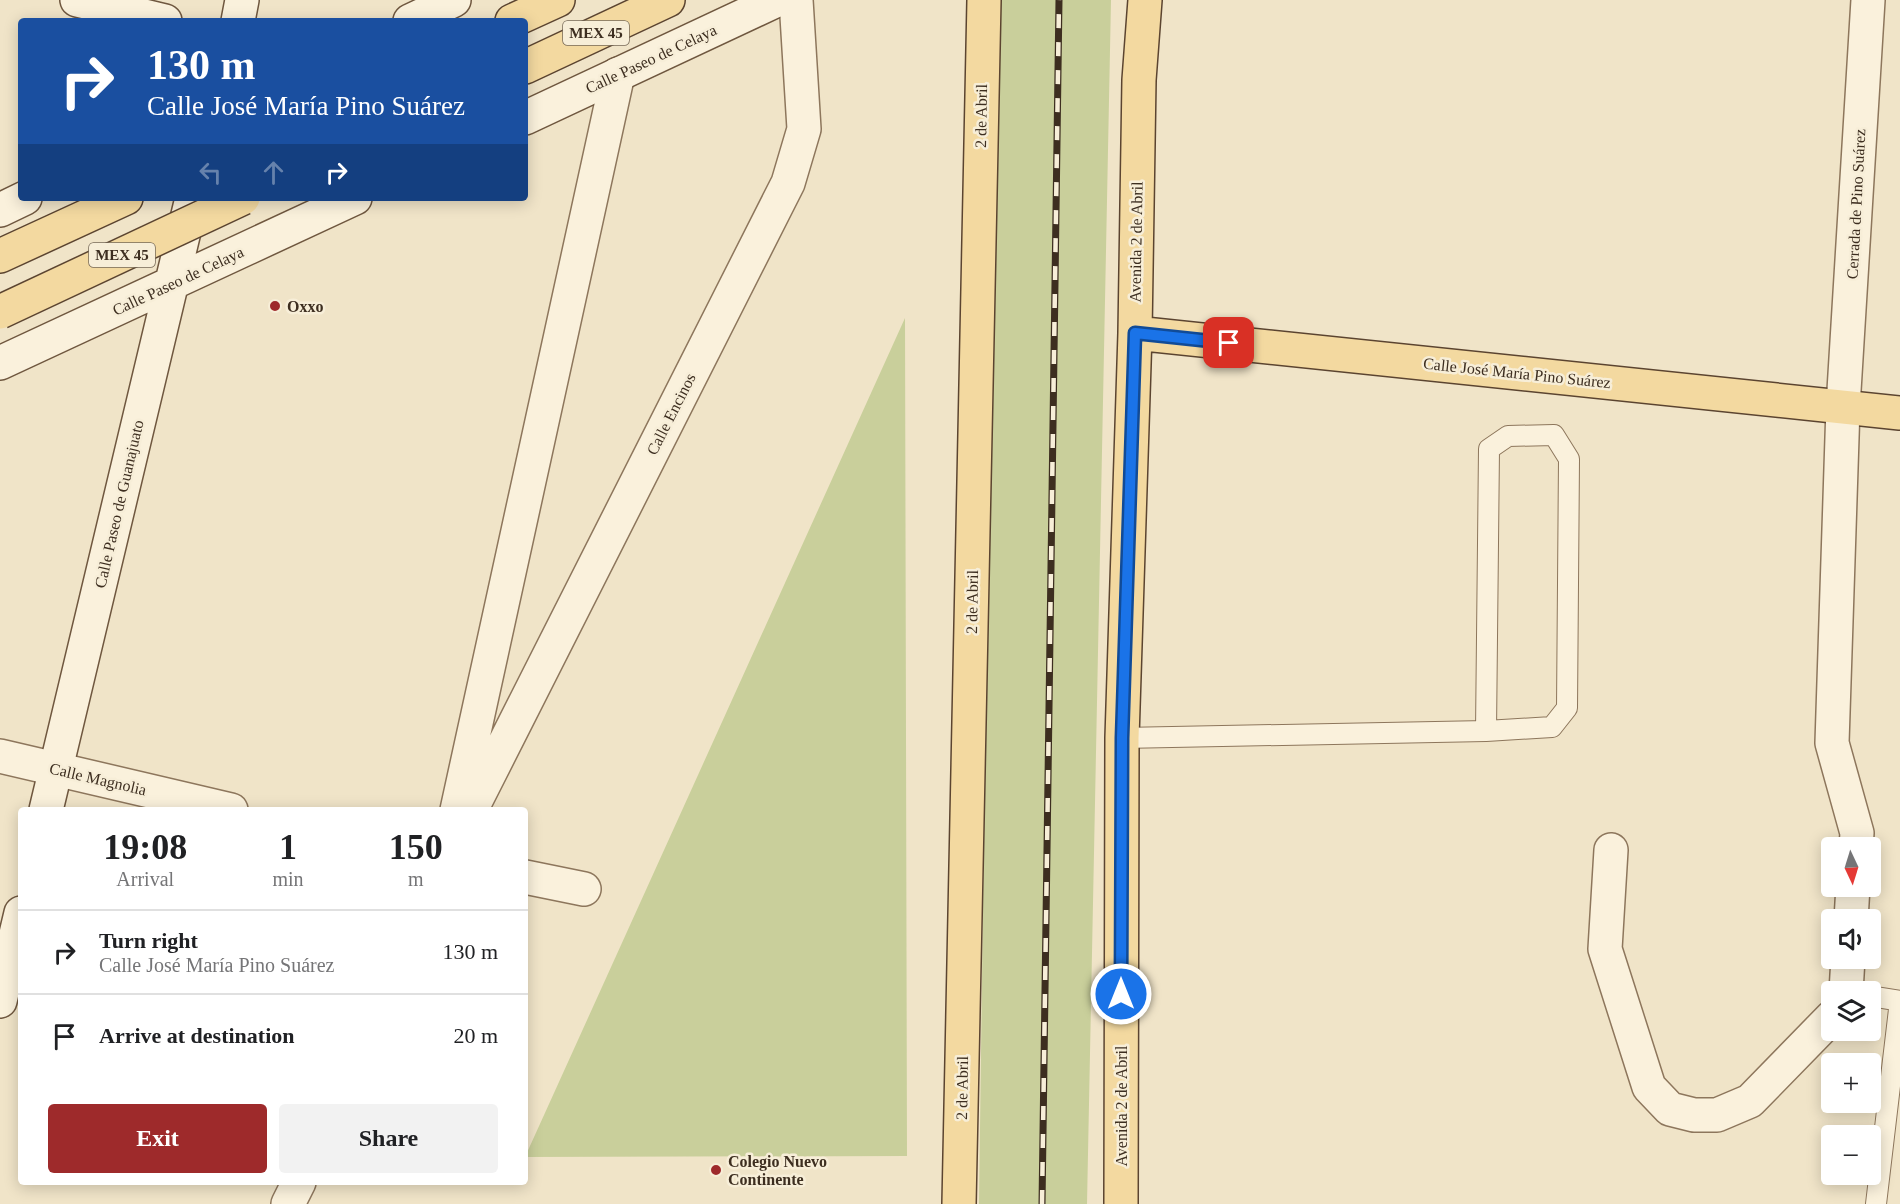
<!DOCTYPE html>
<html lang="en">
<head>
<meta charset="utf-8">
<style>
  :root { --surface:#fff; --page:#f2f2f2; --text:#202124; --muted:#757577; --line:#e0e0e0; --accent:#9e2a2b }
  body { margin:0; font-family:Georgia,serif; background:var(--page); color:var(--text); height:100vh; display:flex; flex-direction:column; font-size:22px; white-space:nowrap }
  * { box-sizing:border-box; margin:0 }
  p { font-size:20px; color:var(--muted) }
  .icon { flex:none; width:33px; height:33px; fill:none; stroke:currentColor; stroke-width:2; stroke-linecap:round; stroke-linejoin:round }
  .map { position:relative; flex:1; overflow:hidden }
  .details { position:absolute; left:18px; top:807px; width:510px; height:378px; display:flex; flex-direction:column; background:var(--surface); border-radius:6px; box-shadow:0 3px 15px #0003 }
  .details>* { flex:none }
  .banner { position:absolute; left:18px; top:18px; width:510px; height:183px; border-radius:6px; box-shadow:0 3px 15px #0003; background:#1a4fa0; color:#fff; overflow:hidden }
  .needle { width:39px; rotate:176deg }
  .tools { position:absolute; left:1821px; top:837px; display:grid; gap:12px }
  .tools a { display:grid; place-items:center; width:60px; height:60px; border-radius:6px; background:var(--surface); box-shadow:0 3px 15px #0003; font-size:30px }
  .pin { position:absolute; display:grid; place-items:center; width:51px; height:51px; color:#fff; margin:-26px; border-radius:12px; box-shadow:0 3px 9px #0006 }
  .me { position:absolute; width:66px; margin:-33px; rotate:0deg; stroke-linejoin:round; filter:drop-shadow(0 0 4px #0008) }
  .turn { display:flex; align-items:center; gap:21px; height:126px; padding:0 30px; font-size:27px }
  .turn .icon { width:78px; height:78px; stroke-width:2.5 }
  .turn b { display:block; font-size:42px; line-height:51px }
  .lanes { display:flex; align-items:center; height:57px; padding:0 30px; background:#0003; justify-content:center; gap:30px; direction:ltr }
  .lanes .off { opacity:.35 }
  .eta { display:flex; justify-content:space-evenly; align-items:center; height:102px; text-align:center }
  .eta b { font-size:36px; font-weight:600; line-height:42px }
  .cta { display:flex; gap:12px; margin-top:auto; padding:12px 30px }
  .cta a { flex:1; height:69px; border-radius:6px; background:var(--accent); color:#fff; font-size:24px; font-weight:600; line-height:69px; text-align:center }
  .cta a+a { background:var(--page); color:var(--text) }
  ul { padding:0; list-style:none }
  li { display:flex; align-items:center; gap:18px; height:84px; padding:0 30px; border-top:2px solid var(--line) }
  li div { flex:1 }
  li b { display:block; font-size:22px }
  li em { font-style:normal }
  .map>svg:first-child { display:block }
  .green { fill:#c9cf9b }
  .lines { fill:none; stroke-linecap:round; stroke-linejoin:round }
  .service-casing { stroke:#8d765c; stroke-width:22 }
  .minor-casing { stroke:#8d765c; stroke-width:36 }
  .secondary-casing { stroke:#6f573f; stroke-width:36 }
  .primary-casing { stroke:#5b4430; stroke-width:36 }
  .service { stroke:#faf1dc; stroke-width:20 }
  .minor { stroke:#faf1dc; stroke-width:33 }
  .secondary { stroke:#faf1dc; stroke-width:33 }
  .primary { stroke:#f3d9a0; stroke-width:33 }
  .rail-casing { stroke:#3d2e20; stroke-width:7 }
  .rail { stroke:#f7eed8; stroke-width:4.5; stroke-dasharray:14; stroke-linecap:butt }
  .primary-bridge-casing { stroke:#5b4430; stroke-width:36; stroke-linecap:butt }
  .primary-bridge { stroke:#f3d9a0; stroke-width:33 }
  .route-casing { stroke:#114b97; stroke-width:15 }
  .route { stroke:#1a73e8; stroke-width:10 }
  .poi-dot { fill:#9e2a2b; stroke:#f7eed8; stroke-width:2 }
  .labels { text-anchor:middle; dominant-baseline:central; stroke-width:5; stroke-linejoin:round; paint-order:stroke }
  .shield { fill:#f7eed8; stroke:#756857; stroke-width:1.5 }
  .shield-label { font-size:15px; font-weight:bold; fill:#3d2e20 }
  .street-label { font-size:16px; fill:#3d2e20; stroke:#f7eed8 }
  .poi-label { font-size:16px; font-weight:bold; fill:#3d2e20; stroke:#f7eed8; text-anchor:start }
</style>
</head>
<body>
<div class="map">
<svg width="1900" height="1204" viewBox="0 0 1900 1204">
  <rect width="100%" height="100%" fill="#f0e4c8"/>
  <path class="green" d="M995,0H1111L1087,1204H979Z
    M905,318L907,1156L525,1157Z"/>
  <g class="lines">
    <g class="service-casing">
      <path id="service" d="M1122,738L1486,731L1552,727L1567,708L1569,459L1554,435L1508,436L1489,449L1486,731
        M1870,996L1900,1001
        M1876,1204L1900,1001"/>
    </g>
    <g class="minor-casing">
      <path id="minor" d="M0,756L231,810
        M457,810L618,74
        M471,810L788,183L804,129L796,0
        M1856,848L1857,833L1832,743L1843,407L1868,0
        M1611,850L1605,949L1649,1087L1670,1109L1694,1115H1717L1750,1101L1832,1017
        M525,877L584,889
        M1851,920L1853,886
        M1846,992L1848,958
        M288,1204L299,1182"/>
    </g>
    <g class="secondary-casing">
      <path id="secondary" d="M77,0L165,21
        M238,21L242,0
        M410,21L454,0
        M525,118L777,0
        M0,210L25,198
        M0,363L355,198
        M46,810L192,198
        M0,1001L21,913"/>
    </g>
    <g class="primary-casing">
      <path id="primary" d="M512,21L558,0
        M525,67L668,0
        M0,256L126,198
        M1135,333L1900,413
        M959,1204L984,0
        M1121,1204L1122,738L1135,333L1139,80L1145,0"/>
    </g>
    <use href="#service" class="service"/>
    <use href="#minor" class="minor"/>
    <use href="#secondary" class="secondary"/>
    <use href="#primary" class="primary"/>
    <g class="rail-casing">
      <path id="rail" d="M1042,1204L1059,0"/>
    </g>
    <use href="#rail" class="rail"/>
    <g class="primary-bridge-casing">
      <path id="primary-bridge" d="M0,312L243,198"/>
    </g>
    <use href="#primary-bridge" class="primary-bridge"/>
  </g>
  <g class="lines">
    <g class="route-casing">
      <path id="route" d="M1121,994L1122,738L1135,333L1229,343"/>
    </g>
    <use href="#route" class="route"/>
  </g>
  <g class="poi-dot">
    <circle cx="275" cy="306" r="6"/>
    <circle cx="716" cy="1170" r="6"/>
  </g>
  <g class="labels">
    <g class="shield">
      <rect x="563" y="21" width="66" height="24" rx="4.5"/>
      <rect x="89" y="243" width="66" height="24" rx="4.5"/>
    </g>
    <g class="shield-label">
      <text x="596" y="33">MEX 45</text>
      <text x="122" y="255">MEX 45</text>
    </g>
    <g class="street-label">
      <text transform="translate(651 59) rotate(-25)">Calle Paseo de Celaya</text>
      <text transform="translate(981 116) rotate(-89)">2 de Abril</text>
      <text transform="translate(1856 204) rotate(-87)">Cerrada de Pino Suárez</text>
      <text transform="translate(1136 242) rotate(-89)">Avenida 2 de Abril</text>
      <text transform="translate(178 281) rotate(-25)">Calle Paseo de Celaya</text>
      <text transform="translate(1517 373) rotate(6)">Calle José María Pino Suárez</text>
      <text transform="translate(671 414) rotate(-63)">Calle Encinos</text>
      <text transform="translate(119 504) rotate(-77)">Calle Paseo de Guanajuato</text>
      <text transform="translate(972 602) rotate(-89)">2 de Abril</text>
      <text transform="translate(98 779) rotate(13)">Calle Magnolia</text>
      <text transform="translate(962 1088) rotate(-89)">2 de Abril</text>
      <text transform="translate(1121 1106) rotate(-90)">Avenida 2 de Abril</text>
    </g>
    <g class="poi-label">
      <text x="287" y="306">Oxxo</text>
      <text x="728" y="1161">Colegio Nuevo<tspan x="728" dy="18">Continente</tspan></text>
    </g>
  </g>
</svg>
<div class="tools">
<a><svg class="needle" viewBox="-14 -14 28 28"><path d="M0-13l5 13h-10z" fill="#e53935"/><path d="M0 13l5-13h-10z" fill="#757577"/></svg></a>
<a><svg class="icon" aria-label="sound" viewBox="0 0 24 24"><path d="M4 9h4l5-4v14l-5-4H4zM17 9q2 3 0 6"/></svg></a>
<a><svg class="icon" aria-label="layers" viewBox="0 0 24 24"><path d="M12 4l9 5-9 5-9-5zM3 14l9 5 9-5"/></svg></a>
<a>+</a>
<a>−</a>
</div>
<div class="pin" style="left:1229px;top:343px;background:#d93025"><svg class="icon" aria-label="arrive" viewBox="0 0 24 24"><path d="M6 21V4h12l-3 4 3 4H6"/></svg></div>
<svg class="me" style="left:1121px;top:994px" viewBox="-20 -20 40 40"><circle r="17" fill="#1a73e8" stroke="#fff" stroke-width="3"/><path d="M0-11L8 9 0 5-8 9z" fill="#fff"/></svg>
<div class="banner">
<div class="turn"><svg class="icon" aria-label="right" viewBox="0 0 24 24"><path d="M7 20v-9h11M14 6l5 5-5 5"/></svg><div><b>130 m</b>Calle José María Pino Suárez</div></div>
<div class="lanes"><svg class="icon off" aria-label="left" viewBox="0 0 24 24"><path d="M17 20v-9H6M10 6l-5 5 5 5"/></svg><svg class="icon off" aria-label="ahead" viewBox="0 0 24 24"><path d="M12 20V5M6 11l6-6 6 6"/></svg><svg class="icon" aria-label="right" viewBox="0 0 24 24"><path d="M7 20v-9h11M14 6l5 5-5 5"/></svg></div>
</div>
<section class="details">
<div class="eta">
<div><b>19:08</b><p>Arrival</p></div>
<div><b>1</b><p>min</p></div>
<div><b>150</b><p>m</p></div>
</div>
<ul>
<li><svg class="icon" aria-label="right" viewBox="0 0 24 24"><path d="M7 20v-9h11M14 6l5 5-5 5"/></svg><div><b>Turn right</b><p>Calle José María Pino Suárez</p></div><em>130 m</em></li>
<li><svg class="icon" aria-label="arrive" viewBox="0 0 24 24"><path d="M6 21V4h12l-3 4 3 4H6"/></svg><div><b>Arrive at destination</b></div><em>20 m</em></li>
</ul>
<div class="cta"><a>Exit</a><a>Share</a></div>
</section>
</div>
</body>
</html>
